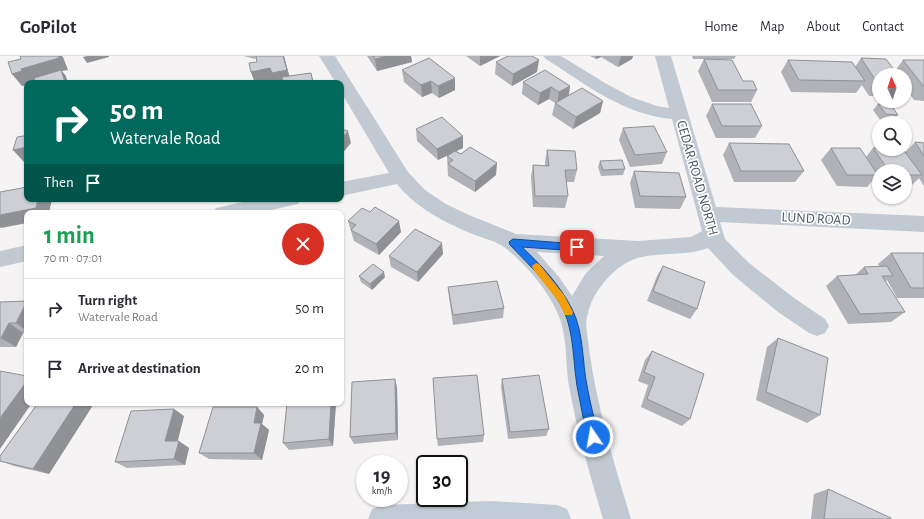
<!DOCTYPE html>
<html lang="en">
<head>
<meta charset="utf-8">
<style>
  :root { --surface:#fff; --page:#f2f2f3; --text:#2b2b33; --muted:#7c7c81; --line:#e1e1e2 }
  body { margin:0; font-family:"Alegreya Sans",sans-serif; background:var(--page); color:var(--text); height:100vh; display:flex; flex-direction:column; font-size:15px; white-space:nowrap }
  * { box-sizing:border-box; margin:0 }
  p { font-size:13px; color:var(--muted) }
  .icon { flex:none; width:22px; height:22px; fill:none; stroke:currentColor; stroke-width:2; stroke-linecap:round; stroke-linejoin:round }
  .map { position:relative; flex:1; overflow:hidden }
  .side { position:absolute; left:24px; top:154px; width:320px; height:196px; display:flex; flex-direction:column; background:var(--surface); border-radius:8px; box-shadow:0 1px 3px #0004 }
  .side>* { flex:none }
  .top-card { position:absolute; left:24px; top:24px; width:320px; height:122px; border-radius:8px; box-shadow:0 1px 3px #0004; background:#00695c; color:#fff; overflow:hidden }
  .needle { width:26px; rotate:357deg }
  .tools { position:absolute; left:872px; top:12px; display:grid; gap:8px }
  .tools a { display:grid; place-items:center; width:40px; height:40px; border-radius:50%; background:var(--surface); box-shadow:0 1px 3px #0004; font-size:20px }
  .speed { position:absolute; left:356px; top:399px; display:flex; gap:8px; font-size:20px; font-weight:700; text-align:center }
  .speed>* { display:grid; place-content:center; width:52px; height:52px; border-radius:50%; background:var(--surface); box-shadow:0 1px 3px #0004; line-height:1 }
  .speed small { font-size:10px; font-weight:400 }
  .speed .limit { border:2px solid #111; border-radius:6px; background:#fff; color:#111 }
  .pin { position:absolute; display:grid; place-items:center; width:34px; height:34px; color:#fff; margin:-17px; border-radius:8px; box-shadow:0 2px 6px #0006 }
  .me { position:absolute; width:44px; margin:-22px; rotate:348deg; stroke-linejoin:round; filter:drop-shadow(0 0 3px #0008) }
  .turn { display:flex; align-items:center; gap:14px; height:84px; padding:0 20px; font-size:18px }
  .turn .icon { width:52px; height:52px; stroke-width:2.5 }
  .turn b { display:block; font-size:28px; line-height:34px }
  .then { display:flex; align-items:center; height:38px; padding:0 20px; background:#0003; gap:8px; font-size:15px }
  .round { display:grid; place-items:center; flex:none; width:42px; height:42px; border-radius:21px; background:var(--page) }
  .head { display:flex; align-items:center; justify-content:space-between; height:68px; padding:0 20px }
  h1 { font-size:24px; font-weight:600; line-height:30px; color:#1e9e55 }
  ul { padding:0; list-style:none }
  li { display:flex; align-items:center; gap:12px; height:60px; padding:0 20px; border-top:1px solid var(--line) }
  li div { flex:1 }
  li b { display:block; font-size:15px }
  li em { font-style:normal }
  header { display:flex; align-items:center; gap:24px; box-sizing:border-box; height:56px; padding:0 20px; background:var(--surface); border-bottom:1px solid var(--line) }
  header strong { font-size:19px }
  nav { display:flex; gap:22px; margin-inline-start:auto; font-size:14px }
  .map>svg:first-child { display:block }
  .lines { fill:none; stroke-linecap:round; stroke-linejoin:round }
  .street { fill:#c1cad2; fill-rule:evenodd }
  .secondary { fill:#c1cbd6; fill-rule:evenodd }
  .wall { fill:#b0b2b7 }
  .shaded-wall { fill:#909195 }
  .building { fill:#cdcfd5; stroke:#909195 }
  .route { fill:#1a73e8; stroke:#114b97 }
  .slow { fill:#f59e0b }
  .labels { text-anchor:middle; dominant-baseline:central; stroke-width:3.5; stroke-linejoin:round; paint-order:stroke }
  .street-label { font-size:14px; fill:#4a5661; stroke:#fff }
</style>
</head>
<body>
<header>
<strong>GoPilot</strong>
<nav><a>Home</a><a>Map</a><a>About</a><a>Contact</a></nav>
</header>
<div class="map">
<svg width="924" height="463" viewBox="0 0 924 463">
  <rect width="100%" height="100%" fill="#f5f3f3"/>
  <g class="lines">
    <path class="street" d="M319,0H335L408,116L425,134L446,148L469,159L516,178L638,185L691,181L702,175L672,63C624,59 585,28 546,3L543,0H561L605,27L631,41L657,50L669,52L655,0H671L716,151L924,160V176L720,166L725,183L749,207L794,242L825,263L829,270L825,277L817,280L809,277L778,256L733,219L708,192C682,202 650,194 628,206C610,216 593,236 588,257C584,269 588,280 589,293C597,351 614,407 631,463H603C590,419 577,375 569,330C565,306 568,279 557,256C547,233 527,210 508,194C499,186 486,183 475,179C446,167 417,153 397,128L341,140V126L389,117L341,36V27H336ZM537,196L604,200L586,217L572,240L559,221Z
      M256,143H301L298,148L258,157H213L216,152Z
      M27,189V205L0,211V195Z"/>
    <path class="secondary" d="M491,445L557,449L567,453L571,463H368L372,453L382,449Z"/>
  </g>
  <path class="wall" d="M244,0H284L289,20L311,17L314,27H275L274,24L262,27H255L251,16L257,6L256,1L255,3Z
    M367,0H411L412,6L377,15Z
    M466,0H500L480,10Z
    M590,0H633L632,3L618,11L601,1L596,3Z
    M692,0H736L734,3H693Z
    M861,2L895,15L903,4H924V45L914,44L905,31V19H879V40H869L862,29L856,37L791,36L781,16L788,4L855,11Z
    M704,3L743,25L757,34L751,46H712L698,15Z
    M496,6L537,16L512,30L495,18Z
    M402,14L455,34L439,42L432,37L422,41L404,26Z
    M523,26L570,30L569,39L603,45L600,57L573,73L552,59L555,47L549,43L538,49L522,38Z
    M712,48L762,70L755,82H716L706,60Z
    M878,48L898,59L892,65H881L873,54Z
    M623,72L667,96L662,108L630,111L619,84Z
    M416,73L463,80V92L456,95L496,119L475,136L448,120L447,100L450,98L438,104L417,85Z
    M915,86L924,87V130L919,122L910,131H905V115H879V129L875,122L867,131L837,130L821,104L831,92L866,101L873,92L906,96Z
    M729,87L804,115L795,126H734L723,99Z
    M547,94L577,114L574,126H566L568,140L565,152L533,151L531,121L533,109L545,110V106Z
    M600,105L625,113L623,119L601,120L598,111Z
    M634,115L686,141L680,153L635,152L630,127Z
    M348,165L401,176L379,199L354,185Z
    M891,197H924V242H897L887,224L885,226L905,256L891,266L848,268L826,230L837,220L855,219L864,211H880L878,208Z
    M443,198L418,226L391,211L389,200Z
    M663,210L697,253L690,263L647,245L657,220Z
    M359,220L385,221L372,234L361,226Z
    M448,231L504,252L503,262L453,269L449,241Z
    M27,245V277H23L16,291H0V246Z
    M778,282L820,359L807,367L756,344L767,291Z
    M652,295L690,363L682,370L641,351L648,329L638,325L645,304Z
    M502,323L549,373L546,380L508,383L501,331Z
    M397,331L398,384L354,388L350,381Z
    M38,347H89L93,349L49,418L14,410L0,405V400Z
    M336,347L333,390L289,394L283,387Z
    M257,351L264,359L262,368L269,374L262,404L209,403L199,397Z
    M184,360L177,385L189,392L185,409L127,412L115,406Z
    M484,379L483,386L438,390L437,383Z
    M828,433L891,463H811L814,438Z"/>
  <path class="shaded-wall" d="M58,0H62L63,1L68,14L62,15L66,20L68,27H62V15L31,25L32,27H27V29L22,30L12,18L21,13Z
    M87,0H109V1L87,7L83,1Z
    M284,0L291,26L286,27H275L274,24L262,27H255L251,16Z
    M387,0H411L412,6L377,15L375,3Z
    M480,0H500L480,10Z
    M596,0H601V1L596,3Z
    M621,0H633L632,3L618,11Z
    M539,4L537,16L512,30L513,18Z
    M455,22V34L439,42L438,30Z
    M431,25L432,37L422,41L421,29Z
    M570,30L568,42L557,48L559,36Z
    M551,31L549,43L538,49L540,37Z
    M603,45L600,57L573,73L576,61Z
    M348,75L351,87L341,99V84Z
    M463,80V92L438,104L437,93Z
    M27,91V105L24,106L13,94Z
    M497,107L496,119L475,136V125Z
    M38,143H52L49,157H27V167L1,172L0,171V159Z
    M129,143H141L130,145Z
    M399,165L401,176L379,199L376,188Z
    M442,187L443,198L418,226L417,216Z
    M384,216L385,221L372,234L370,228Z
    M27,246V275L16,267Z
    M9,267L23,277L16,291L1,282Z
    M395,323L397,331L398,384L396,377Z
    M27,325V347H32L0,393V362Z
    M76,347H89L93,349L49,418L33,413Z
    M331,347H336L333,390L329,383Z
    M257,351L264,359L262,368L269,374L262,404L254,397V367Z
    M174,353L184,360L176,392L165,385Z
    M179,385L189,392L185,409L174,403Z"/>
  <path class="building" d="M20,0H58L59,2L21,13L22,15L12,18L8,6L21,3Z
    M256,0H283L287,14L272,17L270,12L251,16L249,7L257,6Z
    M373,0H387L375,3Z
    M508,0H532L539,4L513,18L496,6Z
    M429,2L455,22L438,30L431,25L421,29L402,14Z
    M861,2L886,3L898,19H879V28H878Z
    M704,3L732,4L743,25H753L757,34H718Z
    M788,4L852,6L865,25L799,24Z
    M903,4H924V31Z
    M61,14L65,26L62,27H36L34,22Z
    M545,14L570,30L559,36L551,31L540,37L523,26Z
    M311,17L313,27H283L282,21Z
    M582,32L603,45L576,61L555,47Z
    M712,48H751L762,70H722Z
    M878,48H890L898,59L886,58Z
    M442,61L463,80L437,93L416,73Z
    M654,70L667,96L635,99L623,72Z
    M27,71V91L13,94L17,81L24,80Z
    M341,73L348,75L341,84Z
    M915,86L924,87V100Z
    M729,87L789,88L804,115H741Z
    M470,91L497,107L475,125L448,108L453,104L447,100L455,95L461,98Z
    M831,92H860L878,119H847Z
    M873,92L903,93L922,119H905V115H889Z
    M547,94L575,95L577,114H565L568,140H535L533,109L549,110Z
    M622,104L625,113L603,114L600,105Z
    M634,115L679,117L686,141L640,140Z
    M27,131V143H38L36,152L0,159V136Z
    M375,151L399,165L376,188L351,174L356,169L348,165L362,152L370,156Z
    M415,173L442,187L417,216L389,200Z
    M891,197H924V232H911Z
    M373,208L384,216L370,228L359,220Z
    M663,210L705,226L697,253L653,235Z
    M887,210L893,220H882L905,256L860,258L837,220L868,218L864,211Z
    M497,225L504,252L453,259L448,231Z
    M27,245L16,267H9L1,282H0V246Z
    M778,282L828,302L820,359L766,336Z
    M652,295L704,318L690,363L647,343L655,321L644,316Z
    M0,315L27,320V325L0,362Z
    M477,319L484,379L437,383L433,322Z
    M539,319L549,373L510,376L502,323Z
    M395,323L396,377L350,381L352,326Z
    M38,347H76L33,413L0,405V400Z
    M287,347H331L329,383L283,387Z
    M213,351H257L254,367H261L254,397H199Z
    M174,353L165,385H179L174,403L115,406L131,355Z
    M828,433L891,462V463H824Z"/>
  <path class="route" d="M513,183L577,188L581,191L577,195L522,191C541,209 560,229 572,253C584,277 582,304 587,330C590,347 595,364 598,381L597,385L593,387L589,385L587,381C584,364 580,347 577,330C573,305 574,278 564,255C552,230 529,209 510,189L509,186Z"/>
  <path class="slow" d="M536,207L539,208L564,239L573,256L572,259H565L558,245L533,213L532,210Z"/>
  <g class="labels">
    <g class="street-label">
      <text transform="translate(697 122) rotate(74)">CEDAR ROAD NORTH</text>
      <text transform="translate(816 163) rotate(3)">LUND ROAD</text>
    </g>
  </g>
</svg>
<div class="tools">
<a><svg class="needle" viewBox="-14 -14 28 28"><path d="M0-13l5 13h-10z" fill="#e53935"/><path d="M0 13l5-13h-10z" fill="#7c7c81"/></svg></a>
<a><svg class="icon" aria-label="search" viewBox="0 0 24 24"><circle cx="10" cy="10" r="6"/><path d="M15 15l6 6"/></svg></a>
<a><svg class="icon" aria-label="layers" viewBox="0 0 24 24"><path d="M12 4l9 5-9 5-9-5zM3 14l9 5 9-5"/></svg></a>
</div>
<div class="speed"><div>19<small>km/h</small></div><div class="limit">30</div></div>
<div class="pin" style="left:577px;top:191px;background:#d93025"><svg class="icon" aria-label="arrive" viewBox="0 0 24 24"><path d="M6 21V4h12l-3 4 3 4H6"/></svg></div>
<svg class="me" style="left:593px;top:381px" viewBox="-20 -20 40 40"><circle r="17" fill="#1a73e8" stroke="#fff" stroke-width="3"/><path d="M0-11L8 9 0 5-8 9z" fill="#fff"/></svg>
<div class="top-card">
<div class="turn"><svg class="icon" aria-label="right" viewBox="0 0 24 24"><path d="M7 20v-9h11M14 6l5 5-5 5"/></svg><div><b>50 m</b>Watervale Road</div></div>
<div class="then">Then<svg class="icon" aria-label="arrive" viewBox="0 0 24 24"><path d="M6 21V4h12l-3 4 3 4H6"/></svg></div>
</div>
<section class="side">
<div class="head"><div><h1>1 min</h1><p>70 m · 07:01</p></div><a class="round" style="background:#d93025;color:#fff"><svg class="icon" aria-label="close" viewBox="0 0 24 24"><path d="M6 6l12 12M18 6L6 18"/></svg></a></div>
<ul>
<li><svg class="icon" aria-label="right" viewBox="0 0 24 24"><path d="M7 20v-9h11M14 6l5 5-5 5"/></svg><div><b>Turn right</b><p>Watervale Road</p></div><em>50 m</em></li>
<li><svg class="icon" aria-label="arrive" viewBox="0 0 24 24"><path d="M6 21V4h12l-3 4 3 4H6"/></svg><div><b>Arrive at destination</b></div><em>20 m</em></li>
</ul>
</section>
</div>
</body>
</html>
